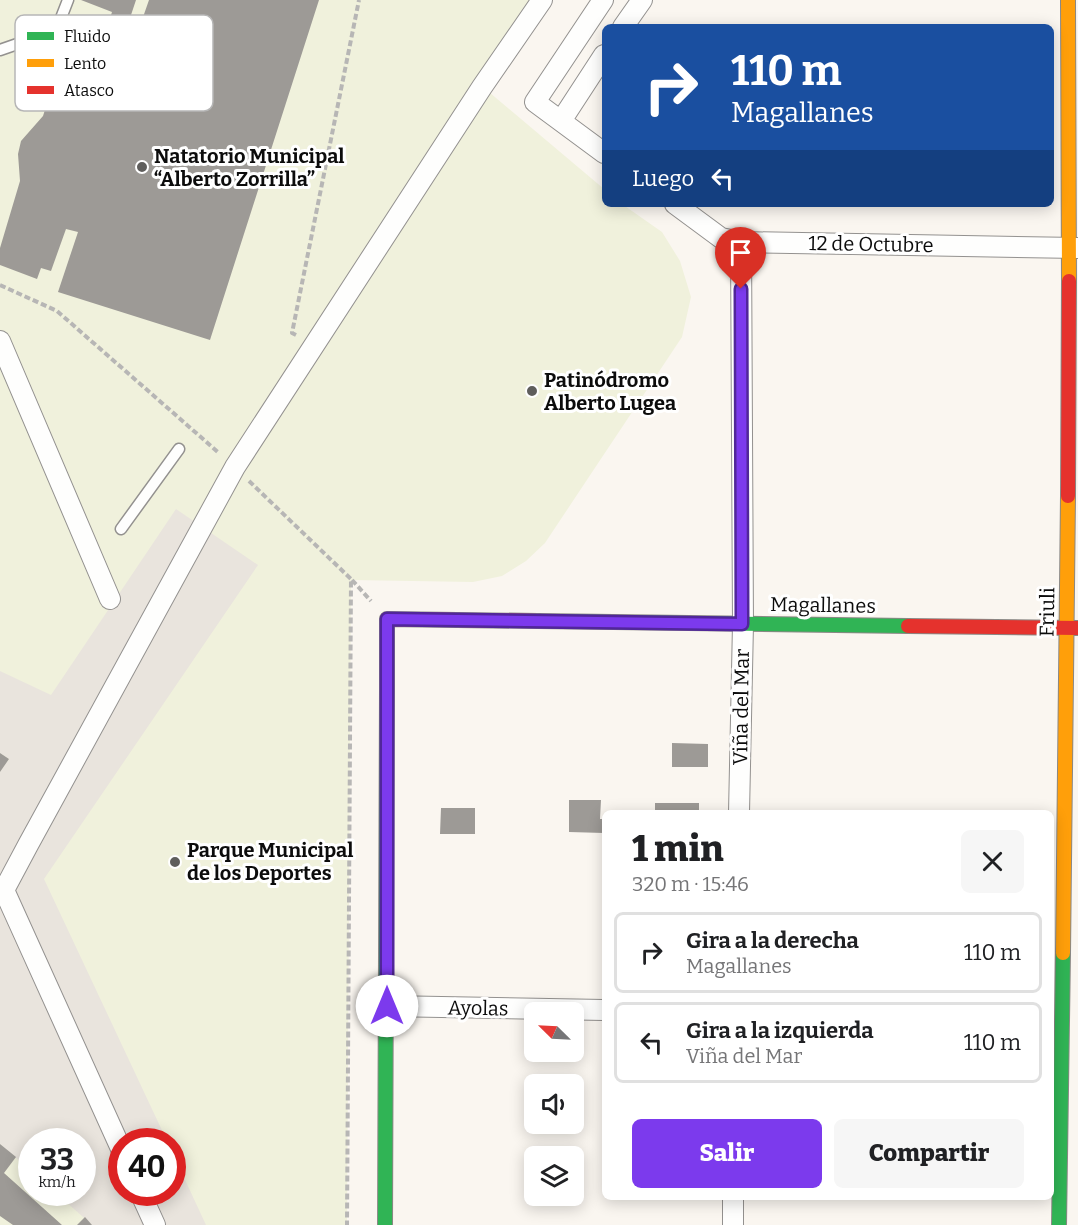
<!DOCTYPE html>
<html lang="es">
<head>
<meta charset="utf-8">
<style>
  :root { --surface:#fff; --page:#f6f6f6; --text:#202124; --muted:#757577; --line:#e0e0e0; --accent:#7c3aed }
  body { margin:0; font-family:Bitter,serif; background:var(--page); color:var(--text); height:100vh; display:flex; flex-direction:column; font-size:22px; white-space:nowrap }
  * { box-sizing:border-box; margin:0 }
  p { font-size:20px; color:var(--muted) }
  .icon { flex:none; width:33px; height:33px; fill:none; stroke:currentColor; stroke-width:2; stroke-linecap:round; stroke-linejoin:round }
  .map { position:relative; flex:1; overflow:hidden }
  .sheet { position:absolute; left:602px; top:810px; width:452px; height:390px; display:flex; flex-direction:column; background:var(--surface); border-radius:9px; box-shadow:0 3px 15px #0003 }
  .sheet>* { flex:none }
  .hud { position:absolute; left:602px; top:24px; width:452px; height:183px; border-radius:9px; box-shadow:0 3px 15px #0003; background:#1a4fa0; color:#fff; overflow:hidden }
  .needle { width:39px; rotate:294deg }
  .buttons { position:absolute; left:524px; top:1002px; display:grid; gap:12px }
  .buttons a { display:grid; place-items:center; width:60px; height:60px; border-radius:9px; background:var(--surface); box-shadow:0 3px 15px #0003; font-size:30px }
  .speed { position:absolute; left:18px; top:1128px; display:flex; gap:12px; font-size:30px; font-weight:700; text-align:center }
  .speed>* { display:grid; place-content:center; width:78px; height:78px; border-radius:50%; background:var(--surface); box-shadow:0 3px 15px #0003; line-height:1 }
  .speed small { font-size:15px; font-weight:400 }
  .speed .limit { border:9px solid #d22; background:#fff; color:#111 }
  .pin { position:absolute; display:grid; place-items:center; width:51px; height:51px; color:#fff; margin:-62px -26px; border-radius:50% 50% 50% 0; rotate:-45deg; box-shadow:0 0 6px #0007 }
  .pin .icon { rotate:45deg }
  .me { position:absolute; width:66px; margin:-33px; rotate:0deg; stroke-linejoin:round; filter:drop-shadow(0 0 4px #0008) }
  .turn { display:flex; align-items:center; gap:21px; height:126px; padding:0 30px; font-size:27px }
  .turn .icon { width:78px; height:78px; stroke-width:2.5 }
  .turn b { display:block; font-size:42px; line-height:51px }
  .then { display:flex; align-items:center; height:57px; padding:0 30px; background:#0003; gap:12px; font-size:22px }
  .round { display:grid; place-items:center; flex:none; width:63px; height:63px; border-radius:9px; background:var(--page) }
  .summary { display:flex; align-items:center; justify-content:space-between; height:102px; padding:0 30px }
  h1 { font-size:36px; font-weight:800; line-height:45px }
  .primary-button { display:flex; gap:12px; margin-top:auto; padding:12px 30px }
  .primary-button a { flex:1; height:69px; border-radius:9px; background:var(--accent); color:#fff; font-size:24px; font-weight:800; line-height:69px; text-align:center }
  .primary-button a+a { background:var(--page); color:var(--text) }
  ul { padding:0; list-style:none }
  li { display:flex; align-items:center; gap:18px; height:81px; margin:0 12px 9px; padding:0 18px; border:3px solid var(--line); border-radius:9px }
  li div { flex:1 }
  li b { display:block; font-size:22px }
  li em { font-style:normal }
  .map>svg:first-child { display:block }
  .pitch { fill:#f0f1dc; fill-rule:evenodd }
  .plaza { fill:#e9e4dd }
  .building { fill:#9d9a96 }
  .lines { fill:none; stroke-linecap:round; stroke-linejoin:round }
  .lane-casing { stroke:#93918f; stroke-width:13 }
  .street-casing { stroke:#93918f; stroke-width:22 }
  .fast-casing { stroke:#8a8885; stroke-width:16 }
  .slow-casing { stroke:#8a8885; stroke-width:16 }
  .jam-casing { stroke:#8a8885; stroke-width:16 }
  .path { stroke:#b7b6b5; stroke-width:4; stroke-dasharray:6 3; stroke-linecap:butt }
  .lane { stroke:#fefefd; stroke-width:10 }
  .street { stroke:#fefefd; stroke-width:20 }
  .fast { stroke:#30b455; stroke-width:14 }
  .slow { stroke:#ff9f0a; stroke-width:14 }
  .jam { stroke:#e5322d; stroke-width:14 }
  .route-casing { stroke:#51269a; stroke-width:15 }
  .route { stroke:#7c3aed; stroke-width:10 }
  .poi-dot { fill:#5f5e5c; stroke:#fff; stroke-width:2 }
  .labels { text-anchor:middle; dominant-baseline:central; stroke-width:6; stroke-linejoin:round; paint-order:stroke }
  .poi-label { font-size:20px; font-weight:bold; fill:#0c0c0c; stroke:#fff; text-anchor:start }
  .street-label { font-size:20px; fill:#0c0c0c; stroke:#fff }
  .key { fill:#fff; stroke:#b6b6b6; stroke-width:1.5 }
  .key-label { font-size:16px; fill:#0c0c0c }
</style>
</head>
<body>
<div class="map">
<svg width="1078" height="1225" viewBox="0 0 1078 1225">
  <rect width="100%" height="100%" fill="#faf6f0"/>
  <path class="pitch" d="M0,0H542L483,87L604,189V204H622L662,232L680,261L691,297L682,337L545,543L526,561L502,576L473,582L351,580L347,1225H0ZM32,1142H82V1192H32ZM122,1142H172V1192H122Z"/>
  <path class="plaza" d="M176,509L258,565L44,879L167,1141L122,1142V1192H172L173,1154L206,1225H92L56,1193L82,1192V1142H32L31,1171L0,1144V772L9,759L0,753V671L51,695Z"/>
  <path class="building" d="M81,0H136L124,36L135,40L149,0H319L210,340L58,292L78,232L66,229L51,271L41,268L37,279L0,265V248L20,181L18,154L21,141L43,116L62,58L94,68L112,12Z
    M672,743L708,744V767H672Z
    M0,753L9,759L0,772Z
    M569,800H601L600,819H604V833L569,832Z
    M655,803H699V813H655Z
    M441,808H475V834H440Z
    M0,1144L16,1157L4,1173L62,1225H13L0,1216Z
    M85,1217L92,1225H77Z"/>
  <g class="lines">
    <g class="lane-casing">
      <path id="lane" d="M0,50L46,34L61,18L68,0
        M121,529L179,449"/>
    </g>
    <g class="street-casing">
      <path id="street" d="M603,0L535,102L604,153
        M623,27L642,0
        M561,121L604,55
        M675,204L721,238L741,242L1078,248
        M0,341L110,599
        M739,813L743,624L741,242
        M4,890L122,1151
        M0,891L4,890L28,845L235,467L482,87L542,0
        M387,1006L604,1010
        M140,1192L155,1225
        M733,1225V1197"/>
    </g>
    <g class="fast-casing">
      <path id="fast" d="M538,621L908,626
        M385,1225L387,690
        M1059,1225L1063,953"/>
    </g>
    <g class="slow-casing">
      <path id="slow" d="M1068,0L1069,281
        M1063,953L1068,496"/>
    </g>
    <g class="jam-casing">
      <path id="jam" d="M1068,496L1069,281
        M908,626L1078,628
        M387,690V619L538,621"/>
    </g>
    <path class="path" d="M0,285L57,311L219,453
      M296,335L292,333L359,0
      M249,481L351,579L347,1225
      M352,580L371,601"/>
    <use href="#lane" class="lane"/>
    <use href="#street" class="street"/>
    <use href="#fast" class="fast"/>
    <use href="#slow" class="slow"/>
    <use href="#jam" class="jam"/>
  </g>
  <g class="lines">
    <g class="route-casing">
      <path id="route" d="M387,1006V619L742,624L741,289"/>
    </g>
    <use href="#route" class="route"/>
  </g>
  <g class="poi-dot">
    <circle cx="142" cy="167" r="6"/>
    <circle cx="532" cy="391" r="6"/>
    <circle cx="175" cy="862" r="6"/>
  </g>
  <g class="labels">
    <g class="poi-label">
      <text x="154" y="156">Natatorio Municipal<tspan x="154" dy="23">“Alberto Zorrilla”</tspan></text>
      <text x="544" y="380">Patinódromo<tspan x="544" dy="23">Alberto Lugea</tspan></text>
      <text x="187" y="850">Parque Municipal<tspan x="187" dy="23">de los Deportes</tspan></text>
    </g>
    <g class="street-label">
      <text transform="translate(871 244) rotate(1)">12 de Octubre</text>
      <text transform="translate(823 605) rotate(1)">Magallanes</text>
      <text transform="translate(1047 612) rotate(-89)">Friuli</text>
      <text transform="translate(741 707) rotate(-89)">Viña del Mar</text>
      <text transform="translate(478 1008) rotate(1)">Ayolas</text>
    </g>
  </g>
  <rect x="15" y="15" width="198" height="96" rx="9" class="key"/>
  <rect x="27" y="32" width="27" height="8" fill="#30b455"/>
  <rect x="27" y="59" width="27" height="8" fill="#ff9f0a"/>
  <rect x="27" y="86" width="27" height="8" fill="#e5322d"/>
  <g class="key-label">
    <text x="64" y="42">Fluido</text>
    <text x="64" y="69">Lento</text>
    <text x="64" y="96">Atasco</text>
  </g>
</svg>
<div class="buttons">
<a><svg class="needle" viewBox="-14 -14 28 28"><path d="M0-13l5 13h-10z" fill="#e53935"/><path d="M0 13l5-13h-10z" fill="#757577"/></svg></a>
<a><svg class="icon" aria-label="sound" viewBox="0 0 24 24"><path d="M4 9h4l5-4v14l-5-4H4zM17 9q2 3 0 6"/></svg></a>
<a><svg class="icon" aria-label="layers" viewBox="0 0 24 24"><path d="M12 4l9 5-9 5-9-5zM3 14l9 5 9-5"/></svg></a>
</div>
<div class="speed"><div>33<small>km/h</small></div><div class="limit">40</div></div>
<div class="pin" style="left:741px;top:289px;background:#d93025"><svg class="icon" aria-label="arrive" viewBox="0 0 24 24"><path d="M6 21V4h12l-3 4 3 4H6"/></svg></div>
<svg class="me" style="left:387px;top:1006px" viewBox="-20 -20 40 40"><circle r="19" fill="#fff"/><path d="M0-13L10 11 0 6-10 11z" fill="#7c3aed"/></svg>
<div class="hud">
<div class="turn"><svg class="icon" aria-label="right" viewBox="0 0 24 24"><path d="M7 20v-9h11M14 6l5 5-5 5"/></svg><div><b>110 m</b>Magallanes</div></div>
<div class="then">Luego<svg class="icon" aria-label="left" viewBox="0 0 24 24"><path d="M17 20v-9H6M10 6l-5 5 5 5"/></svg></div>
</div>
<section class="sheet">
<div class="summary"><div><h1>1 min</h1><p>320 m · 15:46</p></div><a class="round"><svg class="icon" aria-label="close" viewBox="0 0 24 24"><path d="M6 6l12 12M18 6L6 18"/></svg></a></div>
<ul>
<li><svg class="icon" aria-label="right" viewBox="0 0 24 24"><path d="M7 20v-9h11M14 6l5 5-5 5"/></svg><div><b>Gira a la derecha</b><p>Magallanes</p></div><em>110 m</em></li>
<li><svg class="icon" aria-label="left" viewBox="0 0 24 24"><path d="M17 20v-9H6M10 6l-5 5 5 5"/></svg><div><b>Gira a la izquierda</b><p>Viña del Mar</p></div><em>110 m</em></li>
</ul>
<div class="primary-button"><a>Salir</a><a>Compartir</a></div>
</section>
</div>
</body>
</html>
